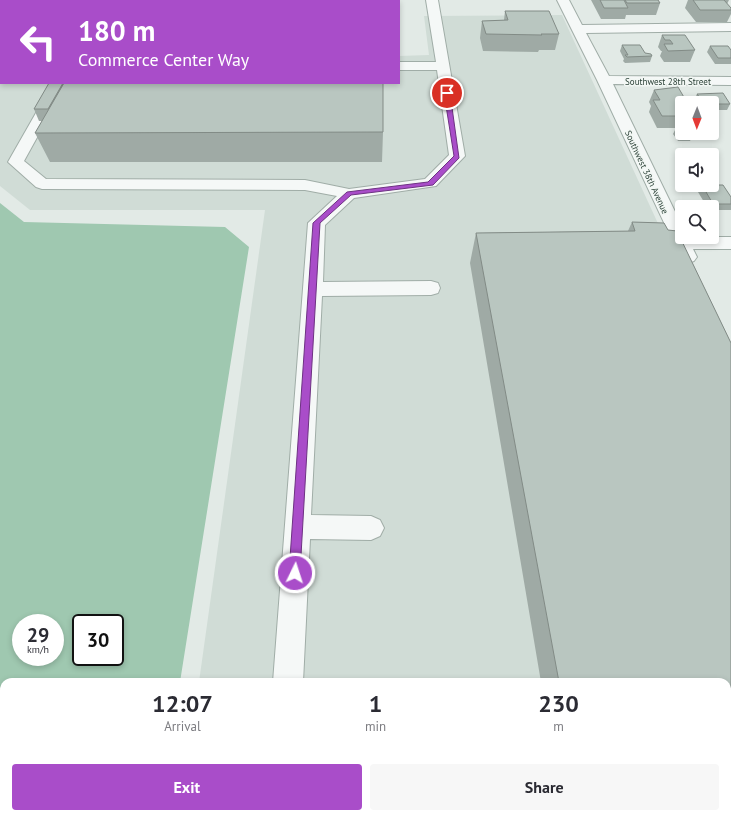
<!DOCTYPE html>
<html lang="en">
<head>
<meta charset="utf-8">
<style>
  :root { --surface:#fff; --page:#f7f7f7; --text:#2b2b33; --muted:#7c7c81; --accent:#a94dc9 }
  body { margin:0; font-family:"PT Sans",sans-serif; background:var(--page); color:var(--text); height:100vh; display:flex; flex-direction:column; font-size:15px; white-space:nowrap }
  * { box-sizing:border-box; margin:0 }
  p { font-size:13px; color:var(--muted) }
  .icon { flex:none; width:22px; height:22px; fill:none; stroke:currentColor; stroke-width:2; stroke-linecap:round; stroke-linejoin:round }
  .map { position:relative; flex:1; overflow:hidden }
  .drawer { position:absolute; left:0px; top:678px; width:731px; height:140px; display:flex; flex-direction:column; background:var(--surface); border-radius:12px 12px 0 0; box-shadow:0 2px 6px #0003 }
  .drawer>* { flex:none }
  .hud { position:absolute; left:0px; top:0px; width:400px; height:84px; box-shadow:0 2px 6px #0003; background:#a94dc9; color:#fff; overflow:hidden }
  .needle { width:26px; rotate:181deg }
  .buttons { position:absolute; left:675px; top:96px; display:grid; gap:8px }
  .buttons a { display:grid; place-items:center; width:44px; height:44px; border-radius:4px; background:var(--surface); box-shadow:0 2px 6px #0003; font-size:20px }
  .speed { position:absolute; left:12px; top:614px; display:flex; gap:8px; font-size:20px; font-weight:700; text-align:center }
  .speed>* { display:grid; place-content:center; width:52px; height:52px; border-radius:50%; background:var(--surface); box-shadow:0 2px 6px #0003; line-height:1 }
  .speed small { font-size:10px; font-weight:400 }
  .speed .limit { border:2px solid #111; border-radius:6px; background:#fff; color:#111 }
  .pin { position:absolute; display:grid; place-items:center; width:34px; height:34px; color:#fff; margin:-17px; border:2px solid #fff; border-radius:50%; box-shadow:0 1px 4px #0007 }
  .me { position:absolute; width:44px; margin:-22px; rotate:4deg; stroke-linejoin:round; filter:drop-shadow(0 0 3px #0008) }
  .turn { display:flex; align-items:center; gap:14px; height:84px; padding:0 12px; font-size:18px }
  .turn .icon { width:52px; height:52px; stroke-width:2.5 }
  .turn b { display:block; font-size:28px; line-height:34px }
  .eta { display:flex; justify-content:space-evenly; align-items:center; height:68px; text-align:center }
  .eta b { font-size:24px; font-weight:600; line-height:28px }
  .button { display:flex; gap:8px; margin-top:auto; padding:8px 12px }
  .button a { flex:1; height:46px; border-radius:4px; background:var(--accent); color:#fff; font-size:16px; font-weight:600; line-height:46px; text-align:center }
  .button a+a { background:var(--page); color:var(--text) }
  .map>svg:first-child { display:block }
  .built { fill:#d0dcd6 }
  .water { fill:#9fc8b0; fill-rule:evenodd }
  .lines { fill:none; stroke-linecap:round; stroke-linejoin:round }
  .minor-casing { stroke:#a0ada7; stroke-width:2 }
  .minor { fill:#f5f8f7; fill-rule:evenodd }
  .wall { fill:#9faaa5 }
  .shaded-wall { fill:#828b86 }
  .building { fill:#b9c6c0; stroke:#828b86 }
  .route { fill:#a94dc9; stroke:#6e3283 }
  .labels { text-anchor:middle; dominant-baseline:central; stroke-width:3; stroke-linejoin:round; paint-order:stroke }
  .far-street-label { font-size:9px; fill:#2b4137; stroke:#f2f7f4 }
</style>
</head>
<body>
<div class="map">
<svg width="731" height="818" viewBox="0 0 731 818">
  <rect width="100%" height="100%" fill="#e2eae6"/>
  <path class="built" d="M562,15L731,382V818H180V814H727V682H199L265,210H30L0,186V56L1,83H399V56L429,55L424,16Z"/>
  <path class="water" d="M0,203L24,222L225,227L249,247L180,682H4V814H159L158,818H0ZM21,623H55V657H21ZM81,623H115V657H81Z"/>
  <g class="lines">
    <g class="minor-casing">
      <path id="minor" d="M175,0H187V1H175Z
        M426,0H438L465,156L436,186L354,198L325,225L323,282L431,281L438,283L440,288L438,293L431,295L322,296L311,515L371,516L380,520L384,528L380,536L371,540L310,539L303,682H273L308,223L337,196L305,190L42,189L36,187L8,162L53,83H67L24,161L46,179L305,180L349,189L425,179L449,155L437,70H399V62H436Z
        M557,0H569L582,25L731,23V31L586,33L609,76L731,77V85L613,84L682,226V237H731V249H693L697,257L694,261L688,263L682,261L597,80Z
        M264,814H296L295,818H263Z"/>
    </g>
    <use href="#minor" class="minor"/>
  </g>
  <path class="wall" d="M591,0H658L660,3L656,15H626L625,19H601Z
    M688,0H729L727,4L731,8V14L727,22H696L685,8Z
    M505,11L559,34L555,50H539L538,52L483,51L480,38L482,21L504,20Z
    M662,35L695,50L690,62H664L660,56L662,51H661L658,47Z
    M622,45L652,56L650,62L625,63L623,61L624,59L620,51Z
    M710,46L731,50V64H715L707,52Z
    M49,83L383,132L382,162H50L35,133L42,121H39L34,109Z
    M654,90L682,103V119H680L676,127L693,135L690,141H678L673,134L676,128H657L649,112L651,106L649,102Z
    M697,94L730,104L727,110H712V103H696L694,100Z
    M702,185L731,197V210H712V207H707L698,192Z
    M632,222L664,223L668,230L677,231L731,343V818H564L563,814H727V682H541L470,263L476,233L628,231Z"/>
  <path class="shaded-wall" d="M63,83H74L54,121L48,109Z"/>
  <path class="building" d="M600,0H624L628,8H604Z
    M625,0H658L660,3H627Z
    M693,0H724L731,8V10H700Z
    M505,11H549L559,34H541L542,35L486,34L482,21L508,20Z
    M662,35H685L695,50L668,51L664,44H673L670,40H665Z
    M622,45H640L645,53L651,54L652,56L627,57L625,55H628Z
    M710,46H728L731,50V58H718Z
    M49,83H63L48,109H34Z
    M64,83H383V132L35,133Z
    M678,87L685,99H689L692,103H682V107H676L681,116H662L653,100H660L654,90Z
    M723,93L730,104H712V103H704L697,94Z
    M682,127V133H692L693,135H681L676,128Z
    M702,185H723L731,197V204H713Z
    M632,222L664,223L668,230L677,231L731,343V818H584L583,814H727V682H559L476,233L635,231Z"/>
  <path class="route" d="M447,91L450,93L459,158L433,185L351,195L320,223L300,573L299,577L295,579L291,577L289,573L313,223L347,192L428,182L454,156L444,93Z"/>
  <g class="labels">
    <g class="far-street-label">
      <text x="668" y="81">Southwest 28th Street</text>
      <text transform="translate(647 172) rotate(65)">Southwest 38th Avenue</text>
    </g>
  </g>
</svg>
<div class="buttons">
<a><svg class="needle" viewBox="-14 -14 28 28"><path d="M0-13l5 13h-10z" fill="#e53935"/><path d="M0 13l5-13h-10z" fill="#7c7c81"/></svg></a>
<a><svg class="icon" aria-label="sound" viewBox="0 0 24 24"><path d="M4 9h4l5-4v14l-5-4H4zM17 9q2 3 0 6"/></svg></a>
<a><svg class="icon" aria-label="search" viewBox="0 0 24 24"><circle cx="10" cy="10" r="6"/><path d="M15 15l6 6"/></svg></a>
</div>
<div class="speed"><div>29<small>km/h</small></div><div class="limit">30</div></div>
<div class="pin" style="left:447px;top:93px;background:#d93025"><svg class="icon" aria-label="arrive" viewBox="0 0 24 24"><path d="M6 21V4h12l-3 4 3 4H6"/></svg></div>
<svg class="me" style="left:295px;top:573px" viewBox="-20 -20 40 40"><circle r="17" fill="#a94dc9" stroke="#fff" stroke-width="3"/><path d="M0-11L8 9 0 5-8 9z" fill="#fff"/></svg>
<div class="hud">
<div class="turn"><svg class="icon" aria-label="left" viewBox="0 0 24 24"><path d="M17 20v-9H6M10 6l-5 5 5 5"/></svg><div><b>180 m</b>Commerce Center Way</div></div>
</div>
<section class="drawer">
<div class="eta">
<div><b>12:07</b><p>Arrival</p></div>
<div><b>1</b><p>min</p></div>
<div><b>230</b><p>m</p></div>
</div>
<div class="button"><a>Exit</a><a>Share</a></div>
</section>
</div>
</body>
</html>
